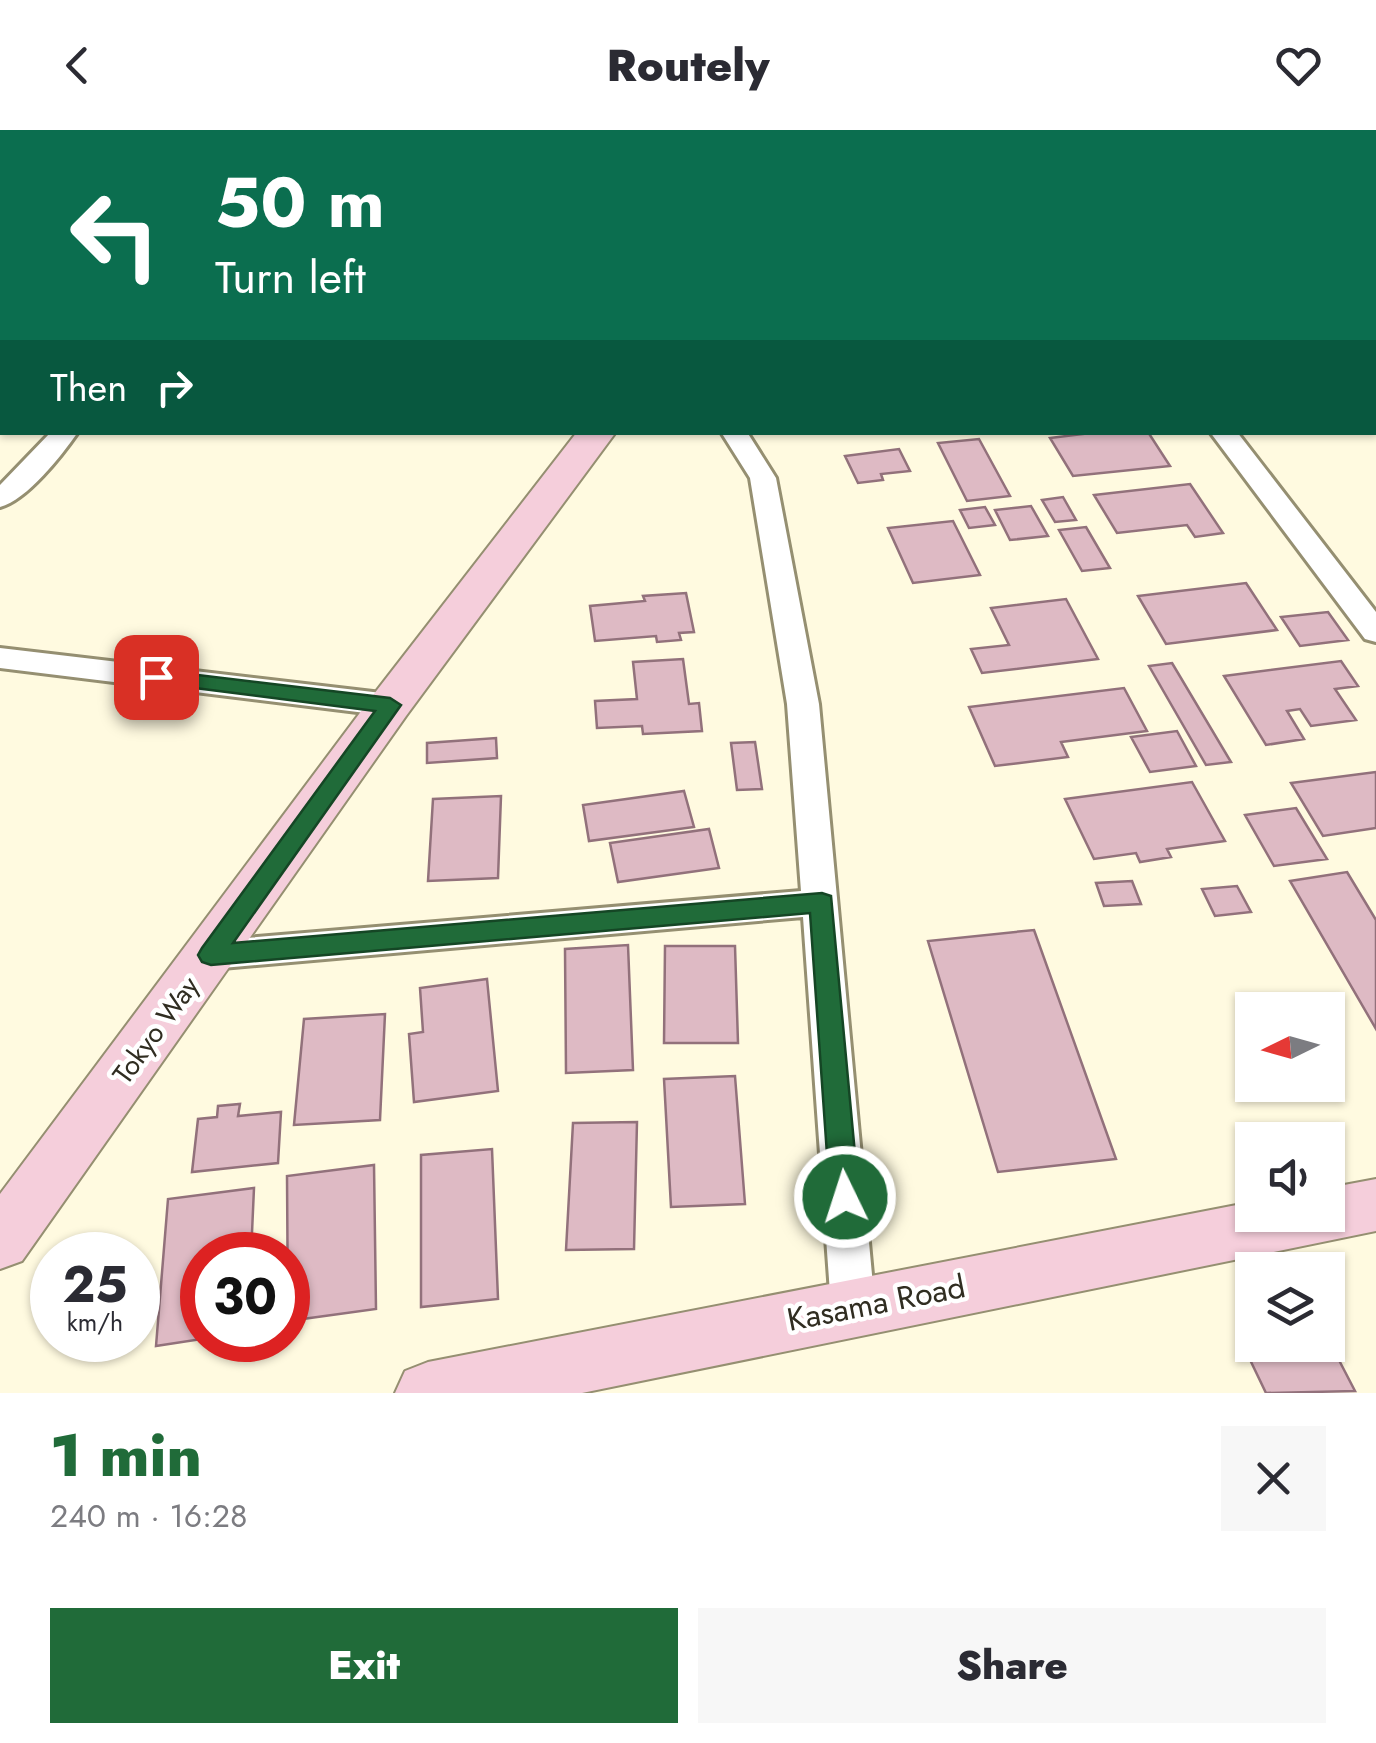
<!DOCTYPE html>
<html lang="en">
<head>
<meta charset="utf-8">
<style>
  :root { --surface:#fff; --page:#f7f7f7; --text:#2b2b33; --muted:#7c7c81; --accent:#206b39 }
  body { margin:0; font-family:Jost,sans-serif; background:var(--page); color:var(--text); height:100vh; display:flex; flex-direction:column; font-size:38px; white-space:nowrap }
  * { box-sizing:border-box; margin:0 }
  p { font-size:32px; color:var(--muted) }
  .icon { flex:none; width:55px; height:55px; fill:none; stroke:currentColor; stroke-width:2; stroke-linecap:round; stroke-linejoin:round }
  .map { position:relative; height:1263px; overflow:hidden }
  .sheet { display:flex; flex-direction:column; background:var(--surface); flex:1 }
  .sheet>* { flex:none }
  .guide { position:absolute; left:0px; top:0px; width:1378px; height:305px; box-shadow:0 2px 8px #0004; background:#0b6e4f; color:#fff; overflow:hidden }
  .needle { width:65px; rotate:265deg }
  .tools { position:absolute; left:1235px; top:862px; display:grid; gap:20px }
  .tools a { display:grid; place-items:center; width:110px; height:110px; border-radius:0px; background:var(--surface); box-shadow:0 2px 8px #0004; font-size:50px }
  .speed { position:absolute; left:30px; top:1102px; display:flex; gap:20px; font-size:50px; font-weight:700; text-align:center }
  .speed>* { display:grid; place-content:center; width:130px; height:130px; border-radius:50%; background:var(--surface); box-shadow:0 2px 8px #0004; line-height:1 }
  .speed small { font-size:25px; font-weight:400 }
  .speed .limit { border:15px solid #d22; background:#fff; color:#111 }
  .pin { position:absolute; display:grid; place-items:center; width:85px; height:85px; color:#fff; margin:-42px; border-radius:20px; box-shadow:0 5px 15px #0006 }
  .me { position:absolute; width:110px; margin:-55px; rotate:356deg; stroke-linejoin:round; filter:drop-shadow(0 0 8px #0008) }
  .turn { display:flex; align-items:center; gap:35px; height:210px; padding:0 50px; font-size:45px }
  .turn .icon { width:130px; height:130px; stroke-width:2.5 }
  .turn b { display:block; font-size:70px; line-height:85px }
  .then { display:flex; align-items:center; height:95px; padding:0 50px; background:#0003; gap:20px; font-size:38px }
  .round { display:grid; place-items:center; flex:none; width:105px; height:105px; border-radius:0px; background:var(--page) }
  .headline { display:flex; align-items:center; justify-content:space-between; height:170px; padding:0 50px }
  h1 { font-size:60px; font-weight:800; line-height:75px; color:var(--accent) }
  .primary-button { display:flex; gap:20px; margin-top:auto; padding:20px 50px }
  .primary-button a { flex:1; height:115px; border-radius:0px; background:var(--accent); color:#fff; font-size:40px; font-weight:800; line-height:115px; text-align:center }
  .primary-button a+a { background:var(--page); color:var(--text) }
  header { display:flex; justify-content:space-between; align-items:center; height:130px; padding:0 50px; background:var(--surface); font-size:45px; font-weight:800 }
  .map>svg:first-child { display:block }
  .building { fill:#debac4; stroke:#92717b; stroke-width:2.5 }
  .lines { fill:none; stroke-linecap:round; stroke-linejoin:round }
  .street-casing { stroke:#958f71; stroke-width:6 }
  .secondary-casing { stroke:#958f71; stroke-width:4 }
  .street { fill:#fff; fill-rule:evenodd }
  .secondary { fill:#f5cedb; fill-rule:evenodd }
  .route { fill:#206b39; stroke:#154625; stroke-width:2.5 }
  .labels { text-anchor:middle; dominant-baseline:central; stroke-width:9; stroke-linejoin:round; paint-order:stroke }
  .street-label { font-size:28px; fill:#302d21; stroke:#fff }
  .near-street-label { font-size:32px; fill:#302d21; stroke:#fff }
</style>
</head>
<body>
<header><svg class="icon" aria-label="back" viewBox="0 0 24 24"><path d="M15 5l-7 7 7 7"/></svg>Routely<svg class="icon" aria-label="heart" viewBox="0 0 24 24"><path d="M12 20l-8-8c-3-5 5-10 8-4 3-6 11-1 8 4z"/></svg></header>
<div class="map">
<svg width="1376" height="1263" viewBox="0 0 1376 1263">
  <rect width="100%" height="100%" fill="#fffae0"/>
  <path class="building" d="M1099,302H1148L1170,336L1073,346L1050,308Z
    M979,309L1010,366L967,371L938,313Z
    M899,319L910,341L881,344L883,350L858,353L845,326Z
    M1190,354L1223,403L1195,407L1187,395L1117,403L1094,365Z
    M1063,367L1076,390L1055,392L1042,370Z
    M1031,376L1048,406L1010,410L995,380Z
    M985,377L995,395L969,398L960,380Z
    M953,391L980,445L913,453L888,398Z
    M1086,397L1110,438L1082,441L1059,400Z
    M1246,453L1277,500L1166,514L1138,466Z
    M686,463L694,502L679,503L681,510L657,512L656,506L595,511L590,476L645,471L643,466Z
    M1066,469L1098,529L982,543L971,519L1009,515L991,478Z
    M1328,482L1348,510L1300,516L1281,487Z
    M683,529L689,574L699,573L702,601L643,604L642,596L597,598L595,571L637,569L633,532Z
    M1341,531L1358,556L1335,559L1356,590L1311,596L1300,579L1287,581L1304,609L1266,615L1224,546Z
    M1172,533L1231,632L1206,635L1149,536Z
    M1124,558L1147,601L1061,612L1068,627L995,636L969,577Z
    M1177,601L1196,636L1150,642L1131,607Z
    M496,608L497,628L427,633V613Z
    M755,612L762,659L737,660L731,613Z
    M1376,642V698L1323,706L1291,653Z
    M1192,652L1225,711L1167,719L1171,727L1140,732L1136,723L1094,729L1065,669Z
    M684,661L694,697L589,711L583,675Z
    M501,666L498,748L428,751L433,669Z
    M1296,678L1327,729L1274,736L1245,685Z
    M709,699L719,738L618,752L610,713Z
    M1347,742L1376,790V899L1290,751Z
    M1132,751L1141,774L1104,776L1096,753Z
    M1237,756L1251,782L1215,786L1202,759Z
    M1034,800L1116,1029L998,1042L928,811Z
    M628,815L633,940L566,943L565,819Z
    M665,816H735L738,913H664Z
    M487,849L498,961L414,972L409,904L423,902L420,858Z
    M385,884L380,990L294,995L304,889Z
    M735,946L745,1074L671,1077L664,949Z
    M240,974L238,986L281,982L278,1033L192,1042L198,989L217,987L218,976Z
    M637,992L634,1119L566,1120L573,993Z
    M492,1019L498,1169L421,1177V1025Z
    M374,1035L376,1179L288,1191L287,1046Z
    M254,1058L251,1125H202V1209L156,1216L168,1069Z
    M1252,1209V1215H1328V1209L1355,1261L1266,1263L1241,1211Z"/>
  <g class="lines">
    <g class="street-casing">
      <path id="street" d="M960,0H982L983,2H962Z
        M51,302H78C62,325 27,370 0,377V355Z
        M721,302H747L776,348L819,574L875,1177L868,1191L853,1197L838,1191L831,1177L803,787L211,839L198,835L193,825L198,815L211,811L801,761L787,574L750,348Z
        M1210,302H1237L1376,482V512L1365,509Z
        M0,518L390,564L401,568L406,575L401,582L390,586L0,538Z"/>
    </g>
    <g class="secondary-casing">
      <path id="secondary" d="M577,302H616L406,586L22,1131L0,1139V1064L374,564Z
        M1376,1049V1101L582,1263H395L405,1241L428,1232L1252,1072V1085H1328V1058Z"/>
    </g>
    <use href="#street" class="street"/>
    <use href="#secondary" class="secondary"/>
  </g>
  <path class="route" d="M156,540L390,568L401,575L233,813L822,763L831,766L859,1067L855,1076L845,1079L835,1076L830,1067L810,783L211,835L202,832L198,825L202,818L375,581L148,552L145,547Z"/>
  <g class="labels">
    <g class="street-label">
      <text transform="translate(156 900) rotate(-54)">Tokyo Way</text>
    </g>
    <g class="near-street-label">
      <text transform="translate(876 1173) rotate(-11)">Kasama Road</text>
    </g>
  </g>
</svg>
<div class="tools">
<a><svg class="needle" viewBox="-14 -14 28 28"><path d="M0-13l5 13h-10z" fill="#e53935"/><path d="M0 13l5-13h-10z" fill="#7c7c81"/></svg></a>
<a><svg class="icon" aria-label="sound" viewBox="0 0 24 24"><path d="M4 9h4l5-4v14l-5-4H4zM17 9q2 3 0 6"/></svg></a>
<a><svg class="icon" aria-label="layers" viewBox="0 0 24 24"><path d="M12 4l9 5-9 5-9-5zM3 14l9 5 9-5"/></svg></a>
</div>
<div class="speed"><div>25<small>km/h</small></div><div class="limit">30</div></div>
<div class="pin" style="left:156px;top:547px;background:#d93025"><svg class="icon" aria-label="arrive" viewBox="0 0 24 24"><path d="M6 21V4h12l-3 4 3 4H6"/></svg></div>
<svg class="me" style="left:845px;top:1067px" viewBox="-20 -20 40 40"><circle r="17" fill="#206b39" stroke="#fff" stroke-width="3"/><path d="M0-11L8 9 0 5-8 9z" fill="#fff"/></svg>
<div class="guide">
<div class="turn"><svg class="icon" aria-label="left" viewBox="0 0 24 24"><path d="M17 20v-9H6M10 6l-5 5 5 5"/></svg><div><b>50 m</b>Turn left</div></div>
<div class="then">Then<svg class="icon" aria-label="right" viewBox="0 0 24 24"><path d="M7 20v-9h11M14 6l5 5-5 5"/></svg></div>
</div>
</div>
<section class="sheet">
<div class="headline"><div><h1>1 min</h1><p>240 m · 16:28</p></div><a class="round"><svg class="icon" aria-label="close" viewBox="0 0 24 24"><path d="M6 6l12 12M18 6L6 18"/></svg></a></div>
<div class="primary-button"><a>Exit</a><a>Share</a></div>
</section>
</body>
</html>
